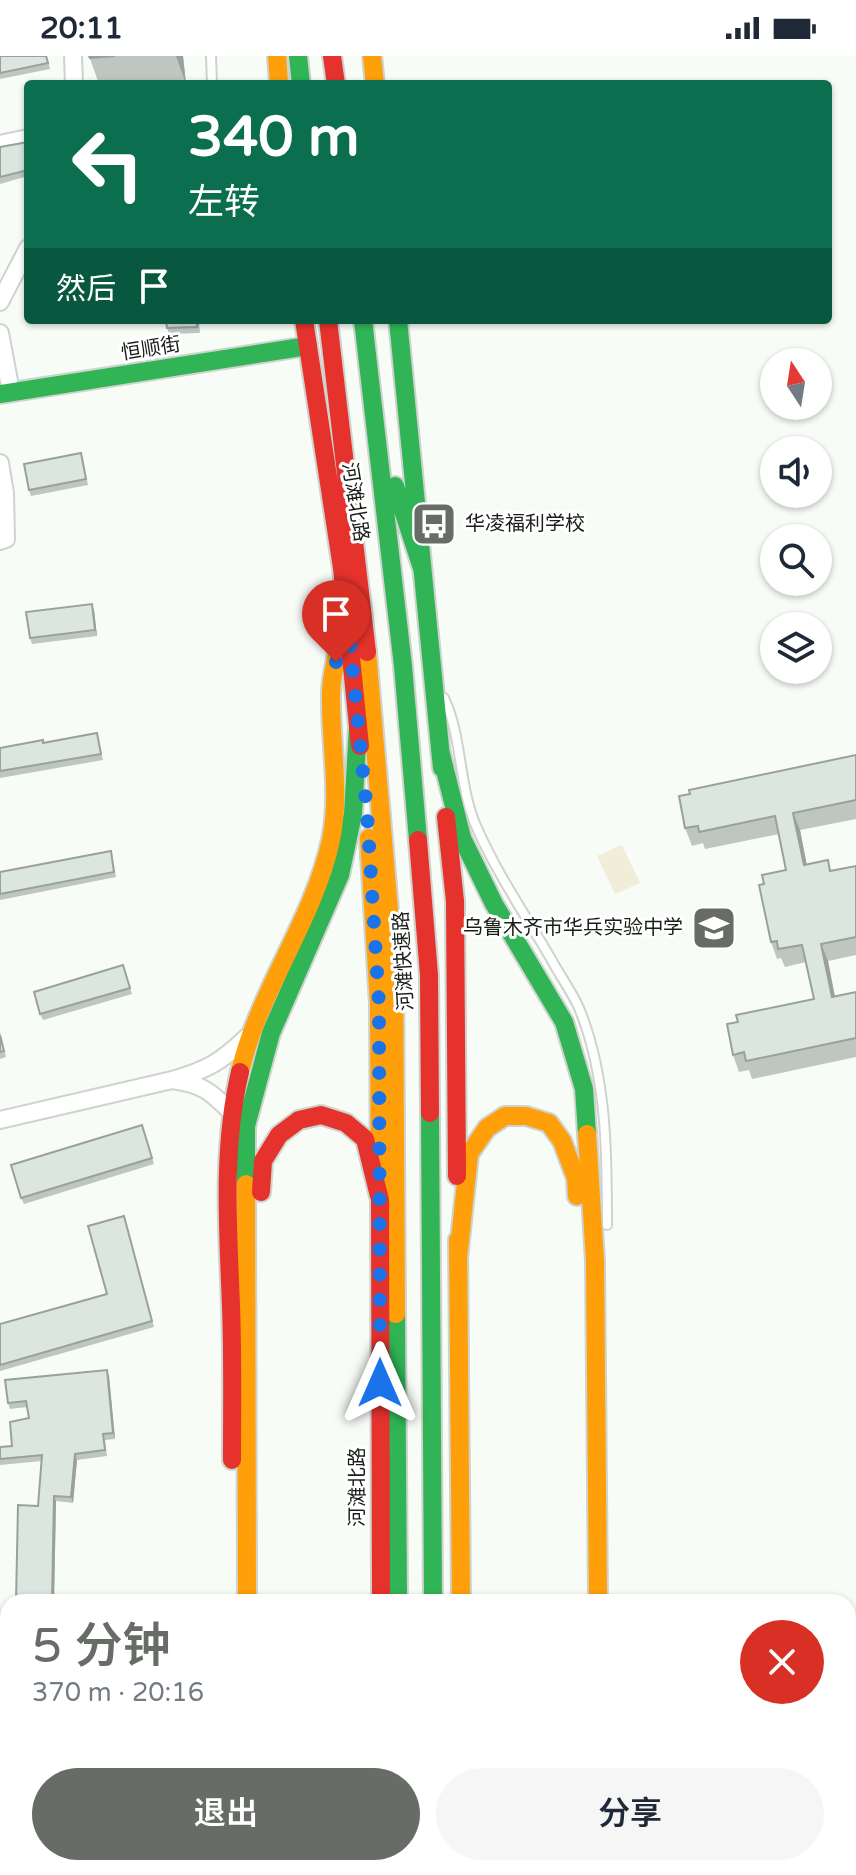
<!DOCTYPE html>
<html lang="zh">
<head>
<meta charset="utf-8">
<style>
  :root { --surface:#fff; --page:#f6f6f7; --text:#1f2937; --muted:#747a83; --accent:#676c66 }
  body { margin:0; font-family:"Varela Round","Noto Sans SC",sans-serif; background:var(--page); color:var(--text); height:100vh; display:flex; flex-direction:column; font-size:30px; white-space:nowrap }
  * { box-sizing:border-box; margin:0 }
  p { font-size:26px; color:var(--muted) }
  .icon { flex:none; width:44px; height:44px; fill:none; stroke:currentColor; stroke-width:2; stroke-linecap:round; stroke-linejoin:round }
  .map { position:relative; flex:1; overflow:hidden }
  .panel { position:absolute; left:0px; top:1538px; width:856px; height:282px; display:flex; flex-direction:column; background:var(--surface); border-radius:24px 24px 0 0; box-shadow:0 2px 6px #0004 }
  .panel>* { flex:none }
  .guide { position:absolute; left:24px; top:24px; width:808px; height:244px; border-radius:8px; box-shadow:0 2px 6px #0004; background:#0b6e4f; color:#fff; overflow:hidden }
  .needle { width:52px; rotate:348deg }
  .buttons { position:absolute; left:760px; top:292px; display:grid; gap:16px }
  .buttons a { display:grid; place-items:center; width:72px; height:72px; border-radius:50%; background:var(--surface); box-shadow:0 2px 6px #0004; font-size:40px }
  .pin { position:absolute; display:grid; place-items:center; width:68px; height:68px; color:#fff; margin:-82px -34px; border-radius:50% 50% 50% 0; rotate:-45deg; box-shadow:0 0 8px #0007 }
  .pin .icon { rotate:45deg }
  .me { position:absolute; width:88px; margin:-44px; rotate:0deg; stroke-linejoin:round; filter:drop-shadow(0 0 6px #0008) }
  .turn { display:flex; align-items:center; gap:28px; height:168px; padding:0 32px; font-size:36px }
  .turn .icon { width:104px; height:104px; stroke-width:2.5 }
  .turn b { display:block; font-size:56px; line-height:68px }
  .then { display:flex; align-items:center; height:76px; padding:0 32px; background:#0003; gap:16px; font-size:30px }
  .round { display:grid; place-items:center; flex:none; width:84px; height:84px; border-radius:42px; background:var(--page) }
  .overview { display:flex; align-items:center; justify-content:space-between; height:136px; padding:0 32px }
  h1 { font-size:48px; font-weight:600; line-height:60px; color:var(--accent) }
  .action { display:flex; gap:16px; margin-top:auto; padding:16px 32px }
  .action a { flex:1; height:92px; border-radius:48px; background:var(--accent); color:#fff; font-size:32px; font-weight:600; line-height:92px; text-align:center }
  .action a+a { background:var(--page); color:var(--text) }
  .status { display:flex; justify-content:space-between; align-items:center; height:56px; padding:0 40px; background:var(--surface); direction:ltr }
  .status svg { height:22px; fill:currentColor }
  .map>svg:first-child { display:block }
  .green { fill:#f1edd9 }
  .lines { fill:none; stroke-linecap:round; stroke-linejoin:round }
  .lane-casing { stroke:#cfd3ce; stroke-width:12 }
  .street-casing { stroke:#cfd3ce; stroke-width:20 }
  .fast-casing { stroke:#cfd3ce; stroke-width:22 }
  .slow-casing { stroke:#cfd3ce; stroke-width:22 }
  .jam-casing { stroke:#cfd3ce; stroke-width:22 }
  .lane { stroke:#fefffe; stroke-width:8 }
  .street { stroke:#fefffe; stroke-width:16 }
  .fast { stroke:#30b455; stroke-width:18 }
  .slow { stroke:#ff9f0a; stroke-width:18 }
  .jam { stroke:#e5322d; stroke-width:18 }
  .wall { fill:#bdc6c1 }
  .shaded-wall { fill:#9aa19d }
  .building { fill:#dce6e0; stroke:#9aa19d; stroke-width:2 }
  .route { stroke:#1a73e8; stroke-width:14; stroke-dasharray:0 25.2 }
  .labels { text-anchor:middle; dominant-baseline:central; stroke-width:6; stroke-linejoin:round; paint-order:stroke }
  .street-label { font-size:20px; fill:#191e18; stroke:#fff }
  .poi-label { font-size:20px; fill:#191e18; stroke:#fff; text-anchor:start }
</style>
</head>
<body>
<div class="status"><b>20:11</b><svg viewBox="0 0 49 12"><path d="M0 12V9h3v3zM5 12V6h3v6zM10 12V3h3v9zM15 12V0h3v12zM26 1h20v11H26zM47 4h2v5h-2z"/></svg></div>
<div class="map">
<svg width="856" height="1819" viewBox="0 0 856 1819">
  <rect width="100%" height="100%" fill="#f8fcf7"/>
  <path class="green" d="M622,789L640,827L615,838L597,800Z"/>
  <g class="lines">
    <g class="lane-casing">
      <path id="lane" d="M211,0L212,28
        M444,642C463,682 458,730 477,772C498,820 529,864 555,910C563,924 573,938 579,952C607,1020 607,1097 607,1169
        M848,1707L856,1706
        M848,1786L856,1784
        M649,1819L691,1812"/>
    </g>
    <g class="street-casing">
      <path id="street" d="M73,0L74,28
        M0,88L28,82
        M0,246L28,192
        M0,277L9,325
        M0,407L5,437L6,483L0,485
        M231,1056C210,1035 202,1028 172,1024C207,1014 221,1006 247,981
        M0,1064L172,1024"/>
    </g>
    <g class="fast-casing">
      <path id="fast" d="M298,0L301,28
        M363,264L403,610L418,784
        M398,264L442,712
        M0,338L308,290
        M395,430L422,512
        M440,694L462,782L494,848L564,966L584,1033L587,1078
        M430,1057L433,1546
        M246,1128V1070L271,977L340,819L353,758L358,671
        M396,1258L398,1546
        M848,1729L856,1728
        M294,1812L299,1815L317,1812
        M463,1812V1819
        M523,1812L534,1819
        M121,1819L162,1812
        M274,1819L314,1813
        M482,1819L523,1812"/>
    </g>
    <g class="slow-casing">
      <path id="slow" d="M277,0L279,28
        M372,0L375,28
        M367,596L394,913L396,1258
        M369,782L379,948L380,1143
        M240,1016C259,934 313,866 331,784C341,736 330,687 331,638C331,618 338,598 341,578
        M587,1078L595,1205L598,1546
        M246,1128L247,1546
        M458,1184L461,1546
        M458,1203L469,1098L487,1072L505,1060H526L549,1067L562,1085L576,1122L577,1140
        M848,1760L856,1758
        M357,1812L358,1819
        M382,1812V1819
        M434,1812V1819
        M629,1819L636,1812"/>
    </g>
    <g class="jam-casing">
      <path id="jam" d="M332,0L336,28
        M304,264L342,512L360,690
        M328,264L367,596
        M446,761L455,845L457,1120
        M418,784L429,919L430,1057
        M261,1136L263,1105L279,1079L299,1064L321,1059L346,1067L365,1083L379,1140
        M380,1143L381,1546
        M232,1404C232,1353 233,1301 231,1250C228,1171 222,1093 240,1016
        M398,1812V1819
        M213,1819L220,1812"/>
    </g>
    <use href="#lane" class="lane"/>
    <use href="#street" class="street"/>
    <use href="#fast" class="fast"/>
    <use href="#slow" class="slow"/>
    <use href="#jam" class="jam"/>
  </g>
  <path class="wall" d="M0,0H47L50,13L0,23Z
    M89,0H183L186,28H99Z
    M28,86V120L0,128V91Z
    M199,264L200,277L169,278L167,272Z
    M83,403L88,429L31,440L29,434Z
    M94,554L97,580L32,588L30,582Z
    M97,677L103,704L0,722V692L43,687Z
    M856,699V763L800,774L807,809L832,815L856,810V899L828,905L835,940L856,936V1001L752,1023L749,1014L739,1016L733,999L738,966L814,943L806,906L785,911L781,902L777,903L771,886L764,828L786,814L779,778L705,793L703,787L692,790L685,772Z
    M111,795L116,821L0,844V816Z
    M123,909L132,938L43,964L40,958Z
    M0,976L6,1001L0,1003Z
    M142,1069L154,1108L24,1148L21,1142Z
    M126,1166L154,1271L0,1315V1268L107,1238Z
    M107,1314L109,1320L115,1383L105,1384L107,1400L77,1404L73,1447L56,1445L54,1546H16L38,1450L42,1405L0,1409V1391L12,1390L29,1362L27,1351L10,1353L8,1347Z"/>
  <path class="shaded-wall" d="M176,0H183L186,28Z
    M92,548L94,554L97,580L95,574Z
    M793,757L800,774L810,827L804,809Z
    M821,888L828,905L838,958L832,941Z
    M107,1314L109,1320L115,1383L113,1377Z
    M75,1398L77,1404L73,1447L71,1441Z
    M54,1440L56,1445L54,1546H52Z"/>
  <path class="building" d="M0,0H46L48,7L0,17Z
    M89,0H115L90,2Z
    M28,86V114L0,121V91Z
    M166,264H197V271L167,272Z
    M81,397L86,423L29,434L24,408Z
    M92,548L95,574L30,582L26,556Z
    M97,677L101,698L0,715V692L43,684V687Z
    M856,699V744L793,757L804,809L828,804L830,815L856,810V881L821,888L832,941L856,936V982L746,1005L744,996L733,999L727,968L738,966L736,959L814,943L802,889L778,893L777,885L771,886L759,829L764,828L762,819L786,814L775,760L699,776L698,770L685,772L679,740L690,738L689,734Z
    M111,795L114,816L0,838V816Z
    M123,909L130,932L40,958L34,936Z
    M0,979L4,995L0,996Z
    M142,1069L152,1102L21,1142L11,1109Z
    M124,1160L152,1265L0,1309V1268L107,1238L88,1170Z
    M107,1314L113,1377L103,1378L105,1394L75,1398L71,1441L54,1440L52,1546H16L18,1449L38,1450L42,1399L0,1403V1391L12,1390L10,1366L29,1362L26,1345L8,1347L5,1324Z"/>
  <g class="lines">
    <path class="route" d="M336,606L346,548L367,756L379,948L380,1327"/>
  </g>
  <defs>
    <g id="bus-square" transform="scale(2.3)"><rect x="-9" y="-9" width="18" height="18" rx="4" fill="#676c66" stroke="#fff"/><path d="M-5-6H5V4H4V6H2V4H-2V6H-4V4H-5ZM-3.5-4V0h7V-4ZM-3.5 1.2v1.5H-2V1.2ZM2 1.2v1.5H3.5V1.2Z" fill="#fff"/></g>
    <g id="school-square" transform="scale(2.3)"><rect x="-9" y="-9" width="18" height="18" rx="4" fill="#676c66" stroke="#fff"/><path d="M0-5L7-2L0 1L-7-2ZM-4 1L0 2.5L4 1V4Q0 6-4 4Z" fill="#fff"/></g>
  </defs>
  <g fill-rule="evenodd">
    <use href="#bus-square" x="434" y="468"/>
    <use href="#school-square" x="714" y="872"/>
  </g>
  <g class="labels">
    <g class="street-label">
      <text transform="translate(151 293) rotate(-9)">恒顺街</text>
      <text transform="translate(355 446) rotate(81)">河滩北路</text>
      <text transform="translate(404 905) rotate(-93)">河滩快速路</text>
      <text transform="translate(358 1431) rotate(-90)">河滩北路</text>
    </g>
    <g class="poi-label">
      <text x="465" y="468">华凌福利学校</text>
      <text x="683" y="872" text-anchor="end">乌鲁木齐市华兵实验中学</text>
    </g>
  </g>
</svg>
<div class="buttons">
<a><svg class="needle" viewBox="-14 -14 28 28"><path d="M0-13l5 13h-10z" fill="#e53935"/><path d="M0 13l5-13h-10z" fill="#747a83"/></svg></a>
<a><svg class="icon" aria-label="sound" viewBox="0 0 24 24"><path d="M4 9h4l5-4v14l-5-4H4zM17 9q2 3 0 6"/></svg></a>
<a><svg class="icon" aria-label="search" viewBox="0 0 24 24"><circle cx="10" cy="10" r="6"/><path d="M15 15l6 6"/></svg></a>
<a><svg class="icon" aria-label="layers" viewBox="0 0 24 24"><path d="M12 4l9 5-9 5-9-5zM3 14l9 5 9-5"/></svg></a>
</div>
<div class="pin" style="left:336px;top:606px;background:#d93025"><svg class="icon" aria-label="arrive" viewBox="0 0 24 24"><path d="M6 21V4h12l-3 4 3 4H6"/></svg></div>
<svg class="me" style="left:380px;top:1327px" viewBox="-20 -20 40 40"><path d="M0-17L14 15 0 8-14 15z" fill="#1a73e8" stroke="#fff" stroke-width="4"/></svg>
<div class="guide">
<div class="turn"><svg class="icon" aria-label="left" viewBox="0 0 24 24"><path d="M17 20v-9H6M10 6l-5 5 5 5"/></svg><div><b>340 m</b>左转</div></div>
<div class="then">然后<svg class="icon" aria-label="arrive" viewBox="0 0 24 24"><path d="M6 21V4h12l-3 4 3 4H6"/></svg></div>
</div>
<section class="panel">
<div class="overview"><div><h1>5 分钟</h1><p>370 m · 20:16</p></div><a class="round" style="background:#d93025;color:#fff"><svg class="icon" aria-label="close" viewBox="0 0 24 24"><path d="M6 6l12 12M18 6L6 18"/></svg></a></div>
<div class="action"><a>退出</a><a>分享</a></div>
</section>
</div>
</body>
</html>
